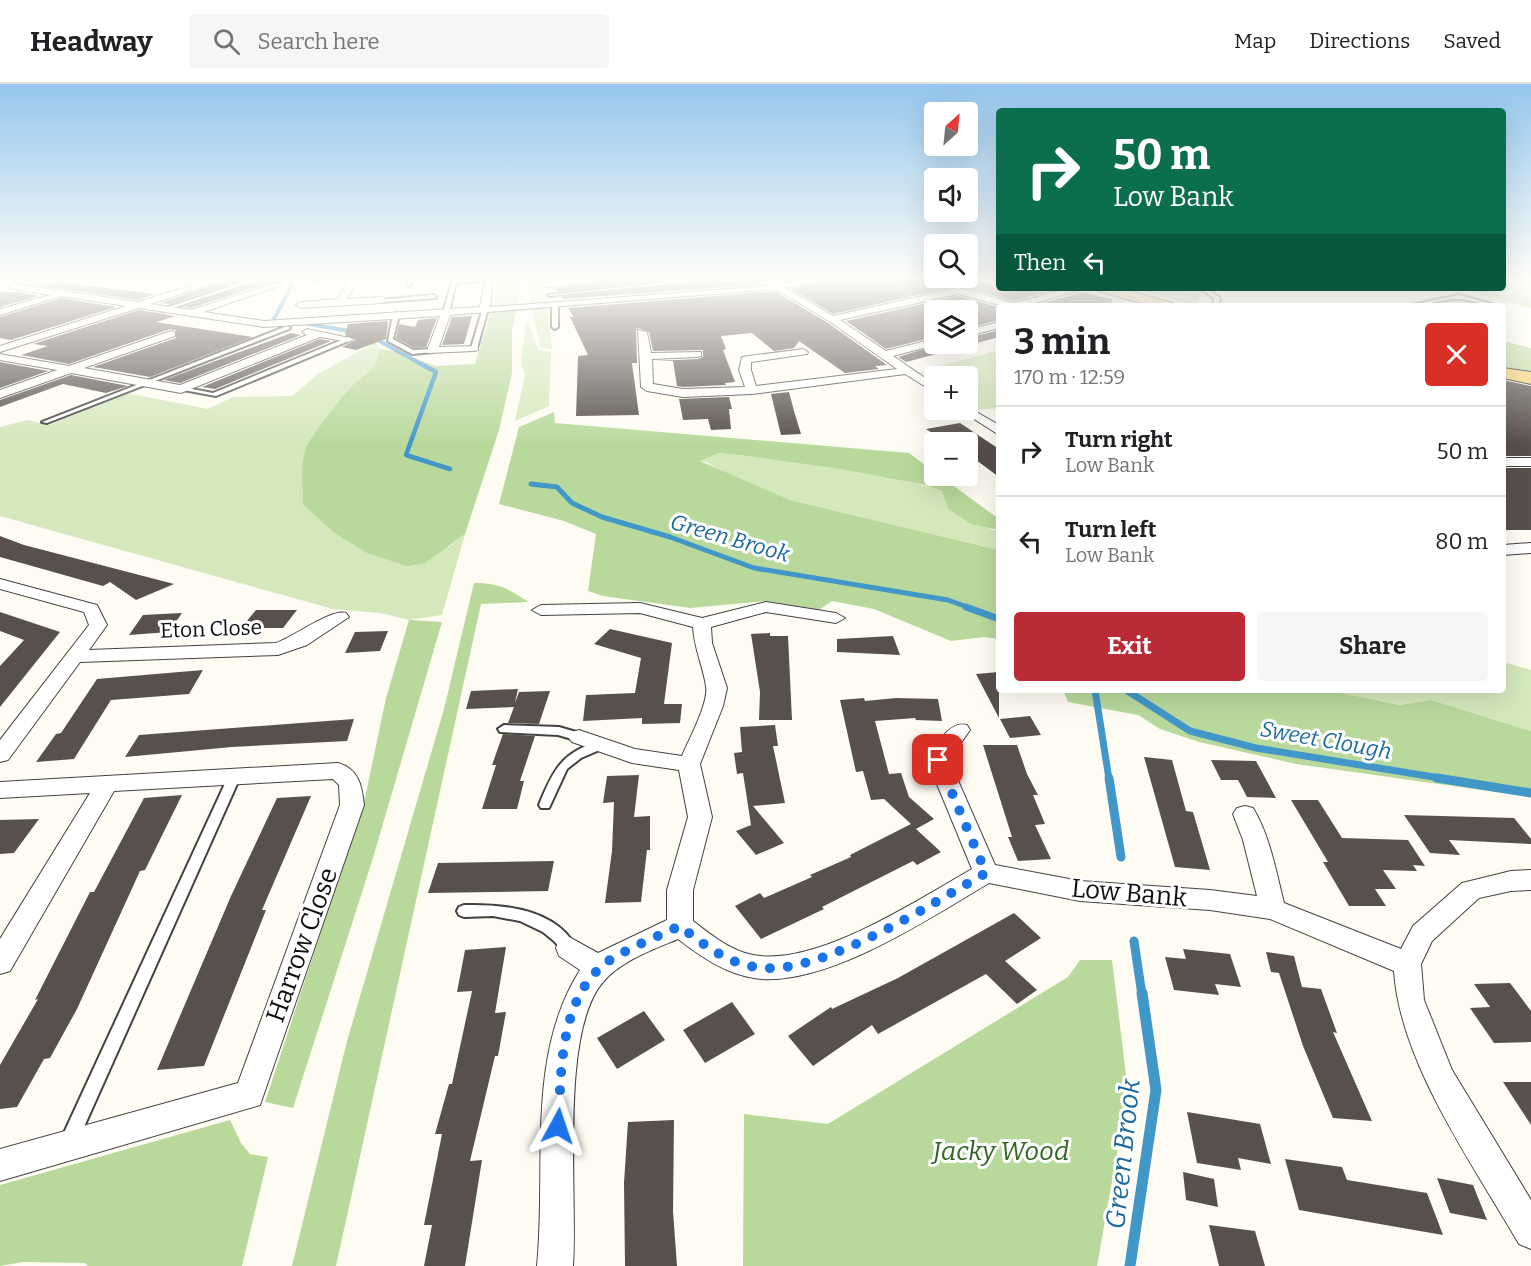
<!DOCTYPE html>
<html lang="en">
<head>
<meta charset="utf-8">
<style>
  :root { --surface:#fff; --page:#f6f6f6; --text:#202124; --muted:#757577; --line:#e0e0e0; --accent:#bb2b36 }
  body { margin:0; font-family:Bitter,serif; background:var(--page); color:var(--text); height:100vh; display:flex; flex-direction:column; font-size:22px; white-space:nowrap }
  * { box-sizing:border-box; margin:0 }
  p { font-size:20px; color:var(--muted) }
  .icon { flex:none; width:33px; height:33px; fill:none; stroke:currentColor; stroke-width:2; stroke-linecap:round; stroke-linejoin:round }
  .map { position:relative; flex:1; overflow:hidden }
  .drawer { position:absolute; left:996px; top:219px; width:510px; height:390px; display:flex; flex-direction:column; background:var(--surface); border-radius:6px; box-shadow:0 6px 24px #0002 }
  .drawer>* { flex:none }
  .top-card { position:absolute; left:996px; top:24px; width:510px; height:183px; border-radius:6px; box-shadow:0 6px 24px #0002; background:#0b6e4f; color:#fff; overflow:hidden }
  .needle { width:39px; rotate:27deg }
  .fabs { position:absolute; left:924px; top:18px; display:grid; gap:12px }
  .fabs a { display:grid; place-items:center; width:54px; height:54px; border-radius:6px; background:var(--surface); box-shadow:0 6px 24px #0002; font-size:30px }
  .pin { position:absolute; display:grid; place-items:center; width:51px; height:51px; color:#fff; margin:-26px; border-radius:12px; box-shadow:0 3px 9px #0006 }
  .me { position:absolute; width:66px; margin:-33px; rotate:5deg; stroke-linejoin:round; filter:drop-shadow(0 0 4px #0008) }
  .turn { display:flex; align-items:center; gap:21px; height:126px; padding:0 18px; font-size:27px }
  .turn .icon { width:78px; height:78px; stroke-width:2.5 }
  .turn b { display:block; font-size:42px; line-height:51px }
  .then { display:flex; align-items:center; height:57px; padding:0 18px; background:#0003; gap:12px; font-size:22px }
  .round { display:grid; place-items:center; flex:none; width:63px; height:63px; border-radius:6px; background:var(--page) }
  .headline { display:flex; align-items:center; justify-content:space-between; height:102px; padding:0 18px }
  h1 { font-size:36px; font-weight:700; line-height:45px }
  .button { display:flex; gap:12px; margin-top:auto; padding:12px 18px }
  .button a { flex:1; height:69px; border-radius:6px; background:var(--accent); color:#fff; font-size:24px; font-weight:700; line-height:69px; text-align:center }
  .button a+a { background:var(--page); color:var(--text) }
  ul { padding:0; list-style:none }
  li { display:flex; align-items:center; gap:18px; height:90px; padding:0 18px; border-top:2px solid var(--line) }
  li div { flex:1 }
  li b { display:block; font-size:22px }
  li em { font-style:normal }
  header { display:flex; align-items:center; gap:36px; box-sizing:border-box; height:84px; padding:0 30px; background:var(--surface); border-bottom:2px solid var(--line) }
  header strong { font-size:28px }
  nav { display:flex; gap:33px; margin-inline-start:auto; font-size:21px }
  .search { width:420px; height:54px; background:var(--page); display:flex; align-items:center; gap:15px; box-sizing:border-box; padding:0 21px; border-radius:6px; color:var(--muted); font-size:22px }
  .map>svg:first-child { display:block }
  .green { fill:#d4e8bc }
  .forest { fill:#b9d99c }
  .lines { fill:none; stroke-linecap:round; stroke-linejoin:round }
  .stream-far5 { stroke:#4297c9; stroke-width:4 }
  .stream-far4 { stroke:#4297c9; stroke-width:4.5 }
  .stream-far3 { stroke:#4297c9; stroke-width:5 }
  .stream-far2 { stroke:#4297c9; stroke-width:7 }
  .stream-far1 { stroke:#4297c9; stroke-width:9 }
  .stream { stroke:#4297c9; stroke-width:11 }
  .building { fill:#58504c }
  .service-casing { stroke:#424242; stroke-width:4 }
  .minor-casing { stroke:#424242; stroke-width:2 }
  .primary-casing { stroke:#202020; stroke-width:2 }
  .service { fill:#fff; fill-rule:evenodd }
  .minor { fill:#fff; fill-rule:evenodd }
  .primary { fill:#f3cf6d; fill-rule:evenodd }
  .route { stroke:#1a73e8; stroke-width:10; stroke-dasharray:0 18 }
  .labels { text-anchor:middle; dominant-baseline:central; stroke-width:6; stroke-linejoin:round; paint-order:stroke }
  .street-label { font-size:21px; fill:#0f0f0f; stroke:#fff }
  .water-label { font-size:22px; font-style:italic; fill:#1c699e; stroke:#fff }
  .near-street-label { font-size:26px; fill:#0f0f0f; stroke:#fff }
  .near-park-label { font-size:26px; font-style:italic; fill:#316621; stroke:#fff }
  .near-water-label { font-size:27px; font-style:italic; fill:#1c699e; stroke:#fff }
</style>
</head>
<body>
<header>
<strong>Headway</strong>
<div class="search"><svg class="icon" aria-label="search" viewBox="0 0 24 24"><circle cx="10" cy="10" r="6"/><path d="M15 15l6 6"/></svg>Search here</div>
<nav><a>Map</a><a>Directions</a><a>Saved</a></nav>
</header>
<div class="map">
<svg width="1531" height="1182" viewBox="0 0 1531 1182">
  <rect width="100%" height="100%" fill="#fefcf2"/>
  <path class="green" d="M498,195H519L518,223L494,222Z
    M527,195H542L548,221L531,222Z
    M1503,195H1531V214L1502,204Z
    M547,223L552,265L541,263L531,225Z
    M526,238H528L538,266L551,268L549,322L515,337L525,291L521,280Z
    M376,258C387,279 365,293 350,304L448,463L465,450L442,531L409,536L380,529L333,525L0,432V343L27,336L49,341L127,309L208,325L233,313L292,312L318,290Z
    M999,266V324L976,326L968,320V292H934V298L920,288Z
    M719,369C793,377 871,384 942,407L948,425L993,446H999V466L790,416L730,391L706,378L698,377Z
    M1503,578L1531,586V647L1431,616L1399,621L1328,606H1503Z"/>
  <path class="forest" d="M1131,204H1170L1202,210L1195,221Z
    M1457,204H1502L1531,214V224Z
    M517,225L512,246V289L499,346L465,450L425,479L407,482L367,469L333,448L303,420C303,402 300,381 306,364C311,352 341,314 350,304C364,290 378,286 379,265L394,267L436,282L475,280L491,227Z
    M1503,257L1531,264V288L1503,284Z
    M554,328L555,339L909,369L934,388V392H940L999,435V446L971,440L948,425L942,407L921,400L841,385L755,373L719,369L700,377L790,416L999,466V555L984,553L951,557L874,525L832,517L819,526L767,517L690,524L603,512L588,507L596,450L564,437L499,420L519,343Z
    M474,499C500,499 508,505 529,518L481,520L336,1182H292L347,957L444,625Z
    M409,536L442,538L373,774L293,1024L265,1018L365,714L386,614Z
    M1063,606H1328L1399,621L1431,616L1531,647V713L1296,680L1199,658L1160,645L1138,631L1068,618Z
    M1080,876H1112L1128,1007L1097,1182H743L744,1030L828,1040L1068,893Z
    M230,1036L241,1059L250,1070L268,1073L242,1182H88L85,1179L23,1178L0,1182V1101Z"/>
  <g class="lines">
    <path class="stream-far5" d="M274,235L292,201L289,195
      M309,240L355,248
      M374,254L423,281"/>
    <path class="stream-far4" d="M421,280L436,288L406,371L450,385"/>
    <path class="stream-far3" d="M531,400L557,403L572,419L602,433L670,453L754,484L948,516L970,524"/>
    <path class="stream-far2" d="M966,523L999,535
      M1095,606L1109,695
      M1126,606L1190,647L1256,664L1446,695"/>
    <path class="stream-far1" d="M1109,694L1121,773
      M1437,694L1531,709
      M1134,857L1142,911"/>
    <path class="stream" d="M1130,1182L1156,1006L1142,909"/>
  </g>
  <path class="building" d="M246,195L169,220L161,219L230,195Z
    M262,195L275,197L191,224L184,223Z
    M609,195H677L558,208L555,204Z
    M718,195H773L756,201L563,215L561,213Z
    M825,195H946V199L960,198L966,202L981,198L999,204H1029L1040,210L1014,217L958,202L833,230L791,205Z
    M58,197L89,202L156,210L138,216L41,202Z
    M775,207L828,239L887,281L875,282L879,285L845,289L799,257L794,264L774,267L752,249L721,252L726,265L723,266L735,298L725,299L726,301L683,303L677,302L673,277H654L698,275L703,273V266L653,267L649,248L638,244L636,246L637,279H632L639,331L576,332L578,272L588,271L570,233H574L568,224Z
    M0,208H17L40,212L0,223Z
    M1082,208L1112,215L1111,222H1033Z
    M958,212L999,223V236L968,244V226H934V253L886,265L846,237Z
    M61,214L116,223L11,256L0,254V233Z
    M139,226L176,232L156,238L253,253L150,293L93,283L176,254V246L170,245L69,280L21,271L48,262L33,260Z
    M472,232L464,260L442,261L452,233Z
    M437,234L426,263L414,264L396,254L399,240L415,243L418,236Z
    M388,237L386,255L356,266L342,263L356,256L345,251L348,240Z
    M999,246V253L910,277L906,278L898,273L940,260H968V254Z
    M291,249L301,251L180,299L164,296Z
    M320,255L331,257L215,305L202,303Z
    M0,278L48,287L0,304Z
    M71,291L128,302L106,309L63,300L0,323V316Z
    M1503,296L1531,302V372H1503Z
    M789,308L794,327L801,350L781,351L771,310Z
    M729,313L732,325H729L731,345L711,346L708,335L683,336L679,315Z
    M960,339L999,365V393L968,370V358H946L926,345Z
    M1503,384H1531V446H1503Z
    M0,452L24,461L174,500L136,516L110,498L103,502L0,473Z
    M256,526H297L283,544H241Z
    M0,528L60,548L0,623V582L24,556L0,547Z
    M182,529L169,548L129,551L143,531Z
    M610,545L672,559L664,620H682L680,639L642,640V634L583,637L586,611L635,609L641,574L594,560Z
    M388,547L380,567L345,569L355,548Z
    M770,549V552H788L792,636H759L760,608L751,550Z
    M893,552L900,571L837,568V555Z
    M203,586L189,610L111,616L74,675L36,678L56,650L61,649L97,595Z
    M999,588V634L976,590Z
    M518,605L515,619L519,608L550,607L539,640L508,639L514,623L466,625L471,607Z
    M864,614L865,617L896,614L938,615L942,637L916,636L915,634L875,637L889,690L901,689L909,713L934,735L916,745L941,768L917,781L913,777L822,823L824,825L761,855L735,822L760,809L764,814L812,793L810,791L851,773L850,771L911,740L884,715L871,716L863,687L856,688L840,616Z
    M1030,632L1041,651L1010,654L1000,635Z
    M354,635L347,657L232,663L125,673L139,651Z
    M775,641L778,662H773L785,719L753,722L784,759L756,771L736,747L751,741L743,689L737,690L734,669L742,668L740,643Z
    M503,650L535,652L520,697H524L517,725H482L496,681H492Z
    M983,661H1017L1027,690L1038,711H1033L1045,740L1035,741L1051,775L1018,777L1008,753H1012Z
    M1144,673L1172,676L1186,727L1193,728L1210,786L1175,783Z
    M1211,676L1256,677L1276,714L1247,713L1238,696H1221Z
    M639,691L634,733L650,732V766H647L641,818L605,819L612,767L614,718L603,719L607,692Z
    M182,711L145,786L140,787L77,925L50,974L44,975L17,1023L0,1025V981L38,915L35,916L90,808H94L144,714Z
    M311,712L262,826H266L204,982L157,986L231,812L277,714Z
    M1291,716H1318L1342,754L1408,756L1425,782L1413,781L1417,787L1383,786L1396,805H1375L1386,822H1349L1323,778H1328Z
    M1404,731L1514,734L1531,755V760L1449,756L1460,771L1430,769Z
    M39,735L14,769L0,770V736Z
    M554,777L548,807L428,809L438,779Z
    M1014,829L1041,854L1005,877L1037,906L1017,920L986,890L878,950L872,941L813,982L788,952L831,923L832,925L898,894Z
    M506,863L495,929L506,928L498,972H495L470,1077L482,1076L465,1182H424L432,1141H424L442,1050H435L449,1000H452L472,907L457,908L465,866Z
    M1183,865L1230,870L1241,903L1215,900L1219,911L1174,906L1165,873L1186,875Z
    M1266,868L1294,872L1302,903L1321,905L1337,949L1333,948L1372,1037L1333,1034L1303,962L1279,889L1271,888Z
    M1510,899L1531,927V958L1494,959L1470,924L1490,923L1474,900Z
    M732,918L755,950L705,979L683,946Z
    M644,927L665,956L617,985L597,954Z
    M1503,998H1531V1041Z
    M1187,1028L1260,1040L1271,1080L1238,1074L1241,1086L1197,1079Z
    M674,1036L673,1127L677,1182H625L624,1099L628,1038Z
    M1285,1075L1342,1083L1347,1096L1427,1109L1443,1151L1299,1126Z
    M1183,1088L1214,1095L1218,1123L1186,1116Z
    M1437,1094L1473,1101L1487,1136L1450,1129Z
    M1209,1141L1255,1147L1265,1182H1219Z"/>
  <g class="lines">
    <g class="service-casing">
      <path id="service" d="M253,195H260L164,227L159,226Z
        M311,195H327L313,197Z
        M409,195H413L411,201L409,202L407,201Z
        M453,195H457V196H491L456,199L449,228L446,230L443,228Z
        M699,195H716L550,212L548,211Z
        M813,195H818V196L816,197Z
        M1031,204H1038L1057,211L1053,212Z
        M1194,204L1208,205L1220,214L1219,222H1213L1214,214L1204,207Z
        M434,211L436,214L382,218L379,216Z
        M1459,211L1499,222C1485,222 1473,216 1460,215C1445,214 1424,222 1406,222Z
        M555,220L558,222V243L555,245L552,243V222Z
        M483,224L488,225L477,264L474,266L471,264Z
        M396,229L399,231L393,255L413,266L432,265L434,266V268L412,270L388,257L393,231Z
        M287,242L290,244L289,245L47,339L42,338Z
        M349,253L352,255L351,256L216,312L178,305L181,303L213,309Z
        M504,641L559,643L583,650L585,653L579,657L558,651L500,648L498,645Z
        M600,657L604,658L606,661L604,664L581,674L567,685L549,724H541L539,721C553,686 562,668 600,657Z
        M235,687L239,688L241,691L75,1063L69,1066L63,1063L60,1057L63,1051L229,691L231,688Z
        M464,821C502,820 557,825 576,864L574,868L569,870L564,868L554,857L543,848L520,837L493,832L464,833L459,831L457,827L459,823Z"/>
    </g>
    <g class="minor-casing">
      <path id="minor" d="M6,195H14L15,200L138,218L212,195H225L151,220L191,226L282,197V201L204,228L264,237L480,223L485,195H493L490,223L756,203L769,201L773,197L778,199L823,195L785,204L833,232L958,204L1014,219L1071,204H1086L1025,222H1004L958,210L840,236L886,267L934,255V260H938L893,272L934,300V308L905,290L752,310L683,313L647,307L641,303L638,246L647,248L651,269L701,268V272L697,273L652,275L653,300L683,305L745,303L739,286L742,273L803,265L808,268L807,270L751,278V286L756,302L897,285L829,237L776,205L450,231L439,263L478,262V266L474,267L428,269L427,267L440,232L264,243L139,224L0,268V262L126,222L61,212L0,231V225L51,211L12,205L4,199Z
        M350,195H358L347,215L382,213L387,216L382,219L301,224L296,221L301,218L338,215Z
        M572,195H607L546,203L542,200Z
        M999,238V244L968,252V246Z
        M307,245L354,255L349,258L320,253L181,309L71,289L0,314V306L57,286L0,276V270L69,282L171,247L175,248V252L84,284L180,301L307,251L302,248Z
        M968,323L999,341V351L960,326H968Z
        M1503,374H1531V382H1503Z
        M1531,459V469L1503,471V461Z
        M0,495L97,521L107,541L89,566L276,559C294,553 330,525 346,529L349,533L307,561L278,571L80,578L8,676L0,678V656L89,541L84,528L0,505Z
        M766,518L836,529L845,534L836,539L766,528L711,543L712,559L727,604L723,622L700,680L712,733L693,806V837C711,851 731,867 753,871C817,883 917,816 972,785L927,676C936,662 949,636 967,641L970,646L949,676L995,781L1080,797L1210,806L1257,812L1243,756L1233,730L1237,724L1245,722L1253,724C1270,752 1276,787 1284,819L1401,865L1413,842L1462,799L1511,787L1531,786V806L1511,807L1479,814L1432,857L1421,880L1424,916L1452,986L1531,1116V1165L1519,1160C1473,1080 1400,979 1394,887L1270,835L1210,826L1080,817L989,799C930,834 824,905 754,894C726,890 700,872 678,855C652,866 621,877 603,898C559,949 578,1113 573,1182H537C547,1084 525,973 580,886L559,872L556,864L559,856L569,853L598,869L667,836V806L688,733L679,686L632,679L572,658L568,653L572,648L579,646L635,665L682,672C689,655 709,619 706,602C703,582 694,564 693,543L640,529L541,531L532,526L541,521L640,519L702,534Z
        M338,679C359,685 362,702 364,721L260,1021L0,1097V1065L238,999L340,721L339,701L333,695L114,707L10,887L0,890V855L90,709L0,714V698Z"/>
    </g>
    <g class="primary-casing">
      <path id="primary" d="M1096,204H1120L1173,219L1176,222H1151L1098,207Z
        M1503,284L1531,288V300L1503,294Z"/>
    </g>
    <use href="#service" class="service"/>
    <use href="#minor" class="minor"/>
    <use href="#primary" class="primary"/>
  </g>
  <linearGradient id="sky" x2="0" y2="1"><stop stop-color="#95c6ed"/><stop offset="0.54" stop-color="#fffef9"/><stop offset="1" stop-color="#fffef9" stop-opacity="0"/></linearGradient>
  <rect width="1531" height="361" fill="url(#sky)"/>
  <g class="lines">
    <path class="route" d="M558,1042C562,985 558,909 613,874C634,862 658,852 680,842C703,860 725,878 755,883C817,895 932,819 986,789L938,676"/>
  </g>
  <g class="labels">
    <g class="street-label">
      <text transform="translate(211 545) rotate(-2)">Eton Close</text>
    </g>
    <g class="water-label">
      <text transform="translate(730 454) rotate(16)">Green Brook</text>
      <text transform="translate(1326 656) rotate(10)">Sweet Clough</text>
    </g>
    <g class="near-street-label">
      <text transform="translate(1129 809) rotate(5)">Low Bank</text>
      <text transform="translate(302 861) rotate(-70)">Harrow Close</text>
    </g>
    <g class="near-park-label">
      <text x="1001" y="1067">Jacky Wood</text>
    </g>
    <g class="near-water-label">
      <text transform="translate(1123 1070) rotate(-84)">Green Brook</text>
    </g>
  </g>
</svg>
<div class="fabs">
<a><svg class="needle" viewBox="-14 -14 28 28"><path d="M0-13l5 13h-10z" fill="#e53935"/><path d="M0 13l5-13h-10z" fill="#757577"/></svg></a>
<a><svg class="icon" aria-label="sound" viewBox="0 0 24 24"><path d="M4 9h4l5-4v14l-5-4H4zM17 9q2 3 0 6"/></svg></a>
<a><svg class="icon" aria-label="search" viewBox="0 0 24 24"><circle cx="10" cy="10" r="6"/><path d="M15 15l6 6"/></svg></a>
<a><svg class="icon" aria-label="layers" viewBox="0 0 24 24"><path d="M12 4l9 5-9 5-9-5zM3 14l9 5 9-5"/></svg></a>
<a>+</a>
<a>−</a>
</div>
<div class="pin" style="left:938px;top:676px;background:#d93025"><svg class="icon" aria-label="arrive" viewBox="0 0 24 24"><path d="M6 21V4h12l-3 4 3 4H6"/></svg></div>
<svg class="me" style="left:558px;top:1042px" viewBox="-20 -20 40 40"><path d="M0-17L14 15 0 8-14 15z" fill="#1a73e8" stroke="#fff" stroke-width="4"/></svg>
<div class="top-card">
<div class="turn"><svg class="icon" aria-label="right" viewBox="0 0 24 24"><path d="M7 20v-9h11M14 6l5 5-5 5"/></svg><div><b>50 m</b>Low Bank</div></div>
<div class="then">Then<svg class="icon" aria-label="left" viewBox="0 0 24 24"><path d="M17 20v-9H6M10 6l-5 5 5 5"/></svg></div>
</div>
<section class="drawer">
<div class="headline"><div><h1>3 min</h1><p>170 m · 12:59</p></div><a class="round" style="background:#d93025;color:#fff"><svg class="icon" aria-label="close" viewBox="0 0 24 24"><path d="M6 6l12 12M18 6L6 18"/></svg></a></div>
<ul>
<li><svg class="icon" aria-label="right" viewBox="0 0 24 24"><path d="M7 20v-9h11M14 6l5 5-5 5"/></svg><div><b>Turn right</b><p>Low Bank</p></div><em>50 m</em></li>
<li><svg class="icon" aria-label="left" viewBox="0 0 24 24"><path d="M17 20v-9H6M10 6l-5 5 5 5"/></svg><div><b>Turn left</b><p>Low Bank</p></div><em>80 m</em></li>
</ul>
<div class="button"><a>Exit</a><a>Share</a></div>
</section>
</div>
</body>
</html>
